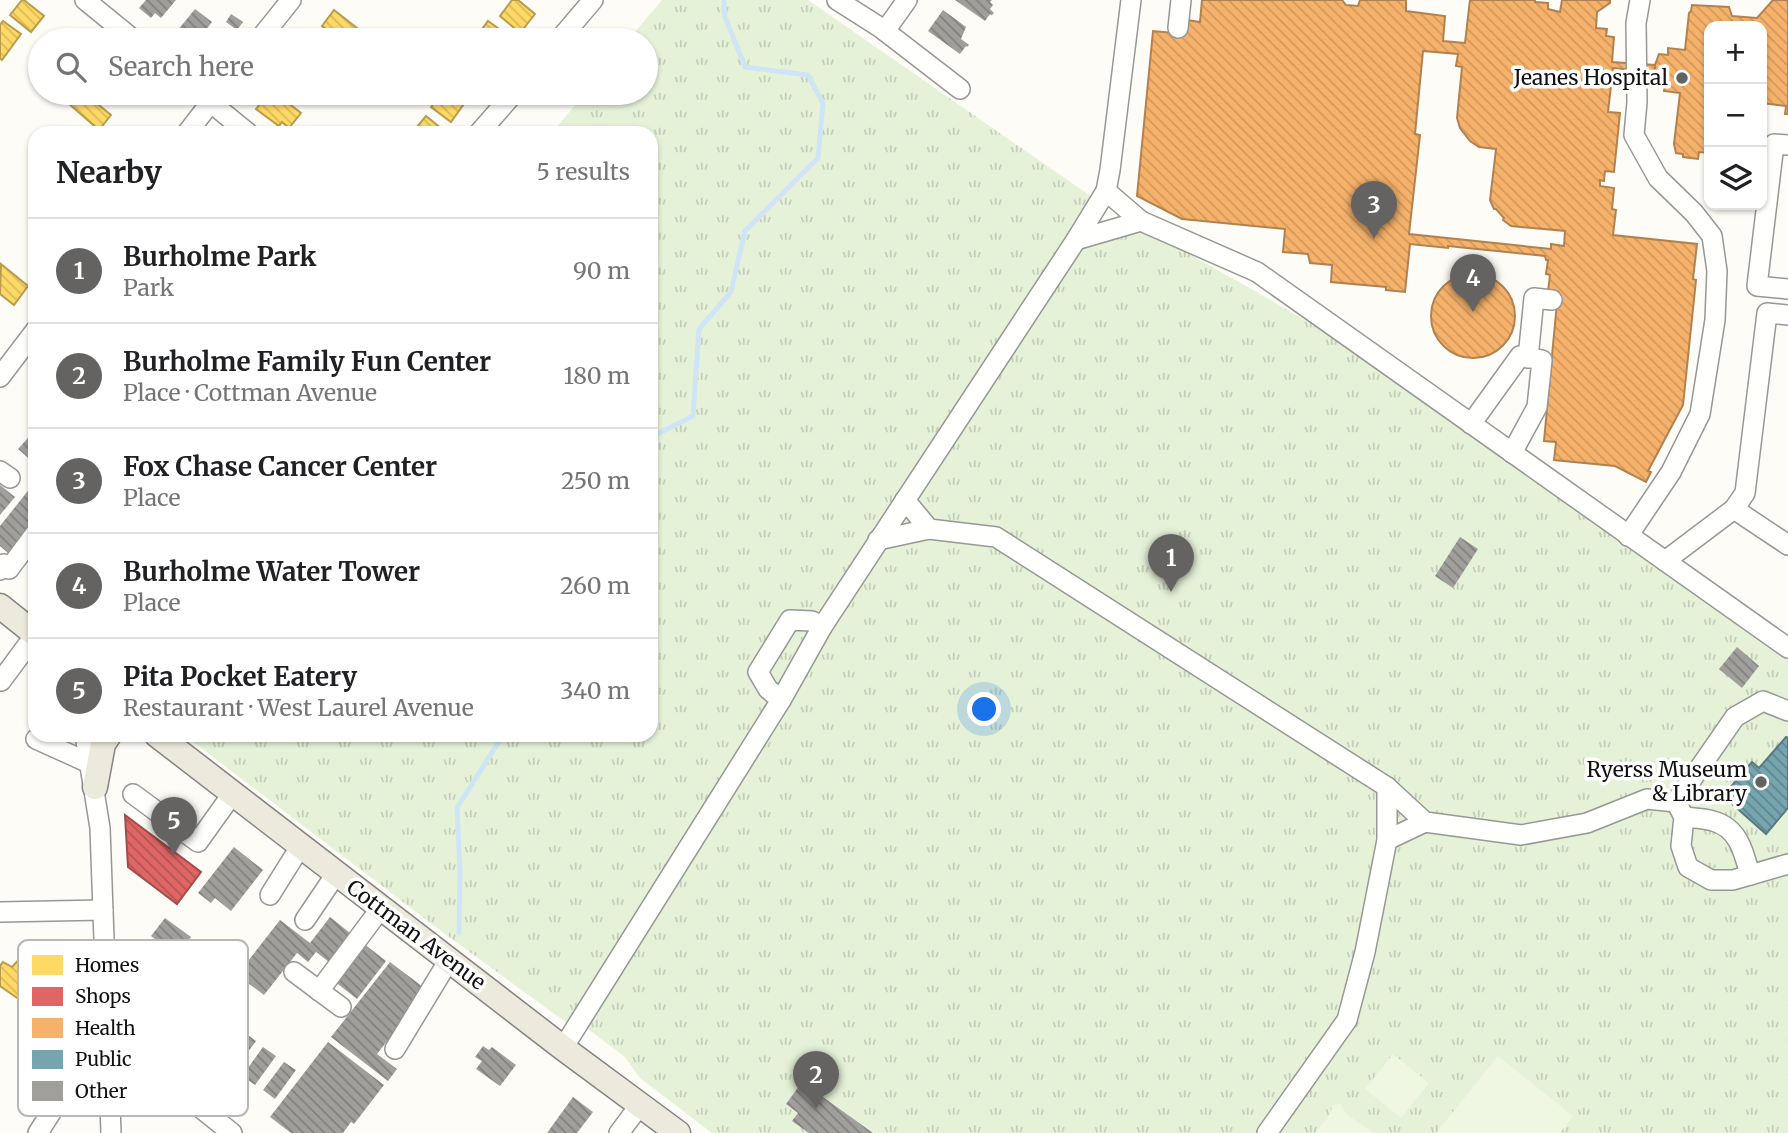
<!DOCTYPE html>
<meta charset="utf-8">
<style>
body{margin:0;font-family:Merriweather,serif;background:#f6f6f6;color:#202124}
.controls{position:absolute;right:21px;top:21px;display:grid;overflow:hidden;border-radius:14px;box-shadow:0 2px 5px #0004}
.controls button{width:63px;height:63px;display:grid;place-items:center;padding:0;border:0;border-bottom:2px solid #e0e0e0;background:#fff;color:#202124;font:35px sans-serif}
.you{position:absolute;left:985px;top:710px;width:24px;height:24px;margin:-18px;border:5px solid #fff;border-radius:50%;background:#1a73e8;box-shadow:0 0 0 10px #1a73e833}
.badge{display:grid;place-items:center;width:46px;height:46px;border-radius:50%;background:#646362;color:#fff;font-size:23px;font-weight:700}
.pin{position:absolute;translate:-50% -58px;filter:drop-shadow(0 2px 4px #0008)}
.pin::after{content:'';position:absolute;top:37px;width:24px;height:21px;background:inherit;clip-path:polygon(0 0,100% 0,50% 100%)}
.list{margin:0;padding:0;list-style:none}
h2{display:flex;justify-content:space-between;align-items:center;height:91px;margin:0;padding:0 28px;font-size:30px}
h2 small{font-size:23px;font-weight:400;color:#757577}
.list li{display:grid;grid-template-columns:46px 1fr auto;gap:21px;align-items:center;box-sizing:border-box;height:105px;padding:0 28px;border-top:2px solid #e0e0e0}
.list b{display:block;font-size:26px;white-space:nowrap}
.list p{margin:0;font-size:23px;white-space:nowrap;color:#757577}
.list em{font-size:23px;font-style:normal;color:#757577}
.icon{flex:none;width:38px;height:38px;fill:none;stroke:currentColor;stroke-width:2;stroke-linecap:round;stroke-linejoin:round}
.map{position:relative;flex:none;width:1788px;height:1133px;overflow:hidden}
.search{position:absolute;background:#fff;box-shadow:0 2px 5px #0004;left:28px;top:28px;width:630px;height:77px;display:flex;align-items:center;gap:18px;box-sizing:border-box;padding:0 24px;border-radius:38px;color:#757577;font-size:26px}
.panel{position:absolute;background:#fff;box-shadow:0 2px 5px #0004;left:28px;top:126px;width:630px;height:616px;border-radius:21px}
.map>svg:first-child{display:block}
.park{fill:url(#park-tufts)}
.pitch{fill:#eff6e2}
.homes{fill:url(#homes-back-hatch);stroke:#b89d4c;stroke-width:2}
.shops{fill:url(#shops-back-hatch);stroke:#a24c4c;stroke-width:2}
.health{fill:url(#health-back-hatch);stroke:#b18250;stroke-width:2;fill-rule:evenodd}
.public{fill:url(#public-back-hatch);stroke:#587980;stroke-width:2}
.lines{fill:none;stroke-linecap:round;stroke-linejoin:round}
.stream{stroke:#cfe5f6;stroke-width:5}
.building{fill:url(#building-back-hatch)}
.minor-casing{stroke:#979795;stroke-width:22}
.major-casing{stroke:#858482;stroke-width:27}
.minor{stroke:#fffffe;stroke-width:19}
.major{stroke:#ede9dc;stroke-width:24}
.poi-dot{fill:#646362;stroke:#fff;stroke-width:2.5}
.labels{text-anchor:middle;stroke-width:7;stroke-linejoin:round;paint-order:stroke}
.poi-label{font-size:21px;fill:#111;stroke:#fff;text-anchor:end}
.street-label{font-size:21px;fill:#111;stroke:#fff}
.key{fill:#fff;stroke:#b8b8b8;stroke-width:2}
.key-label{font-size:19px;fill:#111}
</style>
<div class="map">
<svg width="1788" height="1133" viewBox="0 0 1788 1133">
<defs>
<pattern id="park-tufts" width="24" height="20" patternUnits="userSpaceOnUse" patternTransform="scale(1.75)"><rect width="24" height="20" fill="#e5f2d8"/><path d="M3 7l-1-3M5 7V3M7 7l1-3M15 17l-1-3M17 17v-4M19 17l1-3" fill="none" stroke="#c3ceb8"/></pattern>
<pattern id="homes-back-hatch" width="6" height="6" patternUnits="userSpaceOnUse" patternTransform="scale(1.75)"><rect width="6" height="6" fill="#ffd966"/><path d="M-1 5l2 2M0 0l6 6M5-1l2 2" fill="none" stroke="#dab957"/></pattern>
<pattern id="shops-back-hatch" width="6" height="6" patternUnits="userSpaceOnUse" patternTransform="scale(1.75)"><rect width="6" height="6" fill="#e06666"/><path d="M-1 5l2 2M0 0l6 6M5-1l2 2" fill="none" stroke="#b45353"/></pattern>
<pattern id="health-back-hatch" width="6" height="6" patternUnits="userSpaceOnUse" patternTransform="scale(1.75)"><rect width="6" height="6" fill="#f6b26b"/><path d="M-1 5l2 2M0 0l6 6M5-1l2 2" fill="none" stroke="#d2985c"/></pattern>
<pattern id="public-back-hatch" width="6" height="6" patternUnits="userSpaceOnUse" patternTransform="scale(1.75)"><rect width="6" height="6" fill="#76a5af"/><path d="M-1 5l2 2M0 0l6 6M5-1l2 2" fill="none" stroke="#5f858d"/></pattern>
<pattern id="building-back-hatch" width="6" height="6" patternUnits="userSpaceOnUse" patternTransform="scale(1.75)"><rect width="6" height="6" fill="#a19f9c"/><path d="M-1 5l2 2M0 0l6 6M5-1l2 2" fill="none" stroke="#82807e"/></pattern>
</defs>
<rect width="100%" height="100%" fill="#fdfcf7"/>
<polygon class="park" points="662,0 808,0 1092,197 1079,221 1107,237 1146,230 1248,287 1342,342 1788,660 1788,1133 712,1133 640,1078 625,1057 576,1020 571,1026 445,934 184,735 651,735 651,133 552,133 585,93 646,93 646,40 628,40"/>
<g class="pitch">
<polygon points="1393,1054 1429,1083 1401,1118 1365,1089"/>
<polygon points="1498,1056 1573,1116 1560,1133 1436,1133"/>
<polygon points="1341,1104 1346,1114 1374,1133 1315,1133 1329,1116 1333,1105"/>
</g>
<g class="homes">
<polygon points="22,0 24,0 44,16 31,32 10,15"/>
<polygon points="512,0 518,0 535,14 520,33 500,16"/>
<polygon points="334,10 362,32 356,40 334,40 325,33 327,30 322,26"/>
<polygon points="3,21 21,34 2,60 0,58 0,25"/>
<polygon points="488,21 513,39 512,40 474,40"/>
<polygon points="78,93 84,93 111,115 99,130 69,104"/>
<polygon points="269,93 275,93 301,113 289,128 282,122 279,126 256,109"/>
<polygon points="441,93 455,93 466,101 451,122 431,107"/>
<polygon points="426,116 447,133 412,133"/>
<polygon points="1,264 28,286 14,305 0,294"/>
<polygon points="23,955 44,970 20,1000 0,986 0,966 3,962 12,967"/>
</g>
<polygon class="shops" points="125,815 201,872 177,904 128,867"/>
<g class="health">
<path d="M1202 0H1342L1346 5 1358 6 1360 0H1406V11L1445 16 1443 41 1465 43 1470 0H1535V2L1548 3V9L1560 12 1562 0H1610V3L1597 12 1596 28 1607 29 1606 36 1614 37 1612 62 1655 65V72L1613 68 1608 112 1620 113 1614 172 1605 171 1604 181 1600 180V186L1614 188 1612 209 1616 210 1613 235 1697 244 1693 279 1696 280 1683 405 1648 471 1651 472 1646 482 1615 466 1554 460 1556 442 1544 441 1558 292 1548 291 1550 275 1546 274 1548 260H1546L1545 256 1448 246V248L1410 244 1405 292 1386 290V287L1331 282 1332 265 1310 263 1308 254 1283 252 1285 229 1182 219 1137 196 1153 31 1185 34 1186 20 1200 22ZM1423 51 1458 54 1456 66 1462 67 1457 118 1460 128 1470 141 1479 147 1496 149 1490 200 1494 209H1496L1504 218 1503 220 1511 226 1565 231 1564 246 1551 244V249L1409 234 1420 135 1415 134Z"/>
<polygon points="1773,0 1788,0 1788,114 1785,114 1786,106 1762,103 1762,26 1709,26 1709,153 1699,152 1698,159 1683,157 1683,154 1676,153 1674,144 1680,93 1664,91 1665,85 1656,84 1655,65 1659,54 1668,55 1668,48 1685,50 1689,13 1691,11 1692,5 1729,7 1732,16 1757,18"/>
<circle cx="1473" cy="316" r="42"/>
</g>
<polygon class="public" points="1786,737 1788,738 1788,808 1766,834 1723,796 1752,762 1759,768"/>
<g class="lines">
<g class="stream">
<polyline points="651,437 693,416 699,329 731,292 745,231 818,158 823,103 808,75 745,67 725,17 724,0"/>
<polyline points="459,933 460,871 457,808 503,735"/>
</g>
</g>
<g class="building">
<polygon points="146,0 176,0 161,18 155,13 151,18 139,8"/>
<polygon points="955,0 992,0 990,2 993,5 990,9 994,13 992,15 990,14 985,21"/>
<polygon points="195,9 212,22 198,40 178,40 173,36"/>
<polygon points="943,10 966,27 961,39 969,45 967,47 966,46 960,54 928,31"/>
<polygon points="231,14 243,22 237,30 226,22"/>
<polygon points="35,430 35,464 18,449"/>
<polygon points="0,485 15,497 0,515"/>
<polygon points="31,487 35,490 35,520 8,553 0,546 0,526"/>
<polygon points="1460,537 1478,549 1453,588 1435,576"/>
<polygon points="1737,647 1759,666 1742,688 1719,669"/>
<polygon points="234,847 263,870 231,911 215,898 211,903 198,893"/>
<polygon points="330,917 355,937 333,965 316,952 308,962 297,953 264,995 237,975 280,920 310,943"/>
<polygon points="165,918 191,937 178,956 151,936"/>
<polygon points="363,943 386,961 357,999 334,981"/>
<polygon points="390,962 427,990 377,1054 397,1069 388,1081 331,1037"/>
<polygon points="244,1032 256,1041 234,1071 222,1062"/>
<polygon points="328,1042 384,1085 354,1124 351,1122 343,1133 291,1133 270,1117"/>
<polygon points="483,1046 489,1050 492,1047 516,1065 500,1086 476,1069 482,1061 475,1057"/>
<polygon points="263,1047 276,1056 255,1085 242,1076"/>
<polygon points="284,1062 296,1070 275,1099 263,1090"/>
<polygon points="802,1082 873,1133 809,1133 792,1121 798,1113 786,1104"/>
<polygon points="573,1097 593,1112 577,1133 547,1133"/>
</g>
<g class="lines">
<g class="minor-casing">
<g id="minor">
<polyline points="85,0 134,40"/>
<polyline points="837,0 881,28 960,89"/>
<polyline points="1178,28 1181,0"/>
<polyline points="885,31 907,0"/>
<polyline points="259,40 291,0"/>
<polyline points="559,40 593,0"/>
<polyline points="199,93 248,133"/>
<polyline points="187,133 218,93"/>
<polyline points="479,133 514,93"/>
<polyline points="1788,145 1774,144 1757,286 1788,289"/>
<polyline points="1106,191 1141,221 1257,272 1788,648"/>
<polyline points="1076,240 1141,221"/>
<polyline points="1788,315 1767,313 1745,493 1734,509 1788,545"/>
<polyline points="1528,358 1534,298 1552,300"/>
<polyline points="0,377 35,331"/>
<polyline points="1471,424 1520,356 1542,360 1537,407 1512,453"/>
<polyline points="0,471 10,478"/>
<polyline points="905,500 929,529 996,537 1387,787 1425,822 1521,835 1587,823 1647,799 1676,802"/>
<polyline points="1628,536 1671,472 1700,414 1715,320 1717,271 1712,236 1694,213 1658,178 1634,135 1637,102 1636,23 1640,0"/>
<polyline points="878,540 929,529"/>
<polyline points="1665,561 1734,509"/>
<polyline points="0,570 4,564 9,569 35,534"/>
<polyline points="1,681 35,635"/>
<polyline points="781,700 768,689 758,672 790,620 812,621 822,627"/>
<polyline points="1788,711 1763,701 1735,717 1676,802 1684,817 1681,846 1688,867 1711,880 1733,880 1788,864"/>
<polyline points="85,735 100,828 111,1133"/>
<polyline points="36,739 89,763"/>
<polyline points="133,794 198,842 233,793"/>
<path d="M1684 817C1693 818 1704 818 1713 821 1739 828 1744 853 1750 875"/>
<polyline points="1387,840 1425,822"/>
<polyline points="270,895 300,847"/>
<polyline points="0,912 103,910"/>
<polyline points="305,920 336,874"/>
<polyline points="294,972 341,1007"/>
<polyline points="319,991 381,908"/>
<polyline points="108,1034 232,1133"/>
<polyline points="563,1048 781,700 822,627 1076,240 1106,191 1110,170 1131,0"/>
<polyline points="395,1049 449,960"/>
<polyline points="38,1133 57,1103 69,1076 82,1060 108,1050"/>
<polyline points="619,1133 640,1105"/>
<polyline points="1267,1133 1347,1020 1365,952 1387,840 1387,787"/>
</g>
</g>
<g class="major-casing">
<g id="major">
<polyline points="0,606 35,634"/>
<polyline points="157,735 563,1048 678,1133"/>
<polyline points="95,787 103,744 109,735"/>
</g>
</g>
<use href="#minor" class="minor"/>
<use href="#major" class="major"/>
</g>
<g class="poi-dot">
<circle cx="1682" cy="78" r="7"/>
<circle cx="1761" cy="782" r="7"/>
</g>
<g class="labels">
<g class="poi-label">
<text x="1668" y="85">Jeanes Hospital</text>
<text x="1747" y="777">Ryerss Museum<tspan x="1747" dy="24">&amp; Library</tspan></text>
</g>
<g class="street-label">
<text transform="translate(416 935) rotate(37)" y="7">Cottman Avenue</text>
</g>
</g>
<rect x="18" y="940" width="230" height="176" rx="10" class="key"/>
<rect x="32" y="955" width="31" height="20" fill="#ffd966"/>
<rect x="32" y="987" width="31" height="19" fill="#e06666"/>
<rect x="32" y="1018" width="31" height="20" fill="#f6b26b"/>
<rect x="32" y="1050" width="31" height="19" fill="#76a5af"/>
<rect x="32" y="1081" width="31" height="20" fill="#a19f9c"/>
<g class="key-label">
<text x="75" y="972">Homes</text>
<text x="75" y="1003">Shops</text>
<text x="75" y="1035">Health</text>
<text x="75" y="1066">Public</text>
<text x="75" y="1098">Other</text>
</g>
</svg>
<div class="controls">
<button>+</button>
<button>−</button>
<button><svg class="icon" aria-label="layers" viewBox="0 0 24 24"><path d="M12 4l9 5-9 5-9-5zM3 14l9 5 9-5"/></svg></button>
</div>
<div class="you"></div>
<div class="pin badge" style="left:1171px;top:592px">1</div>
<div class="pin badge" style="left:816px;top:1109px">2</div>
<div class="pin badge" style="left:1374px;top:239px">3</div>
<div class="pin badge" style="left:1473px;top:312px">4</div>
<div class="pin badge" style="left:174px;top:855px">5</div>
<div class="search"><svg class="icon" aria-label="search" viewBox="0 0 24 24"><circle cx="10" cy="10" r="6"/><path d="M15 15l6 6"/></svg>Search here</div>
<section class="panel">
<h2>Nearby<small>5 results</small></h2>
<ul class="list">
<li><span class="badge">1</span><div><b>Burholme Park</b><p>Park</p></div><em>90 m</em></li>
<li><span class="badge">2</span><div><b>Burholme Family Fun Center</b><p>Place · Cottman Avenue</p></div><em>180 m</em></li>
<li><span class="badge">3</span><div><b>Fox Chase Cancer Center</b><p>Place</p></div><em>250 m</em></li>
<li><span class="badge">4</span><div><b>Burholme Water Tower</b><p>Place</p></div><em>260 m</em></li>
<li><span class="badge">5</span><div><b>Pita Pocket Eatery</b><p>Restaurant · West Laurel Avenue</p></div><em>340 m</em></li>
</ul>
</section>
</div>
